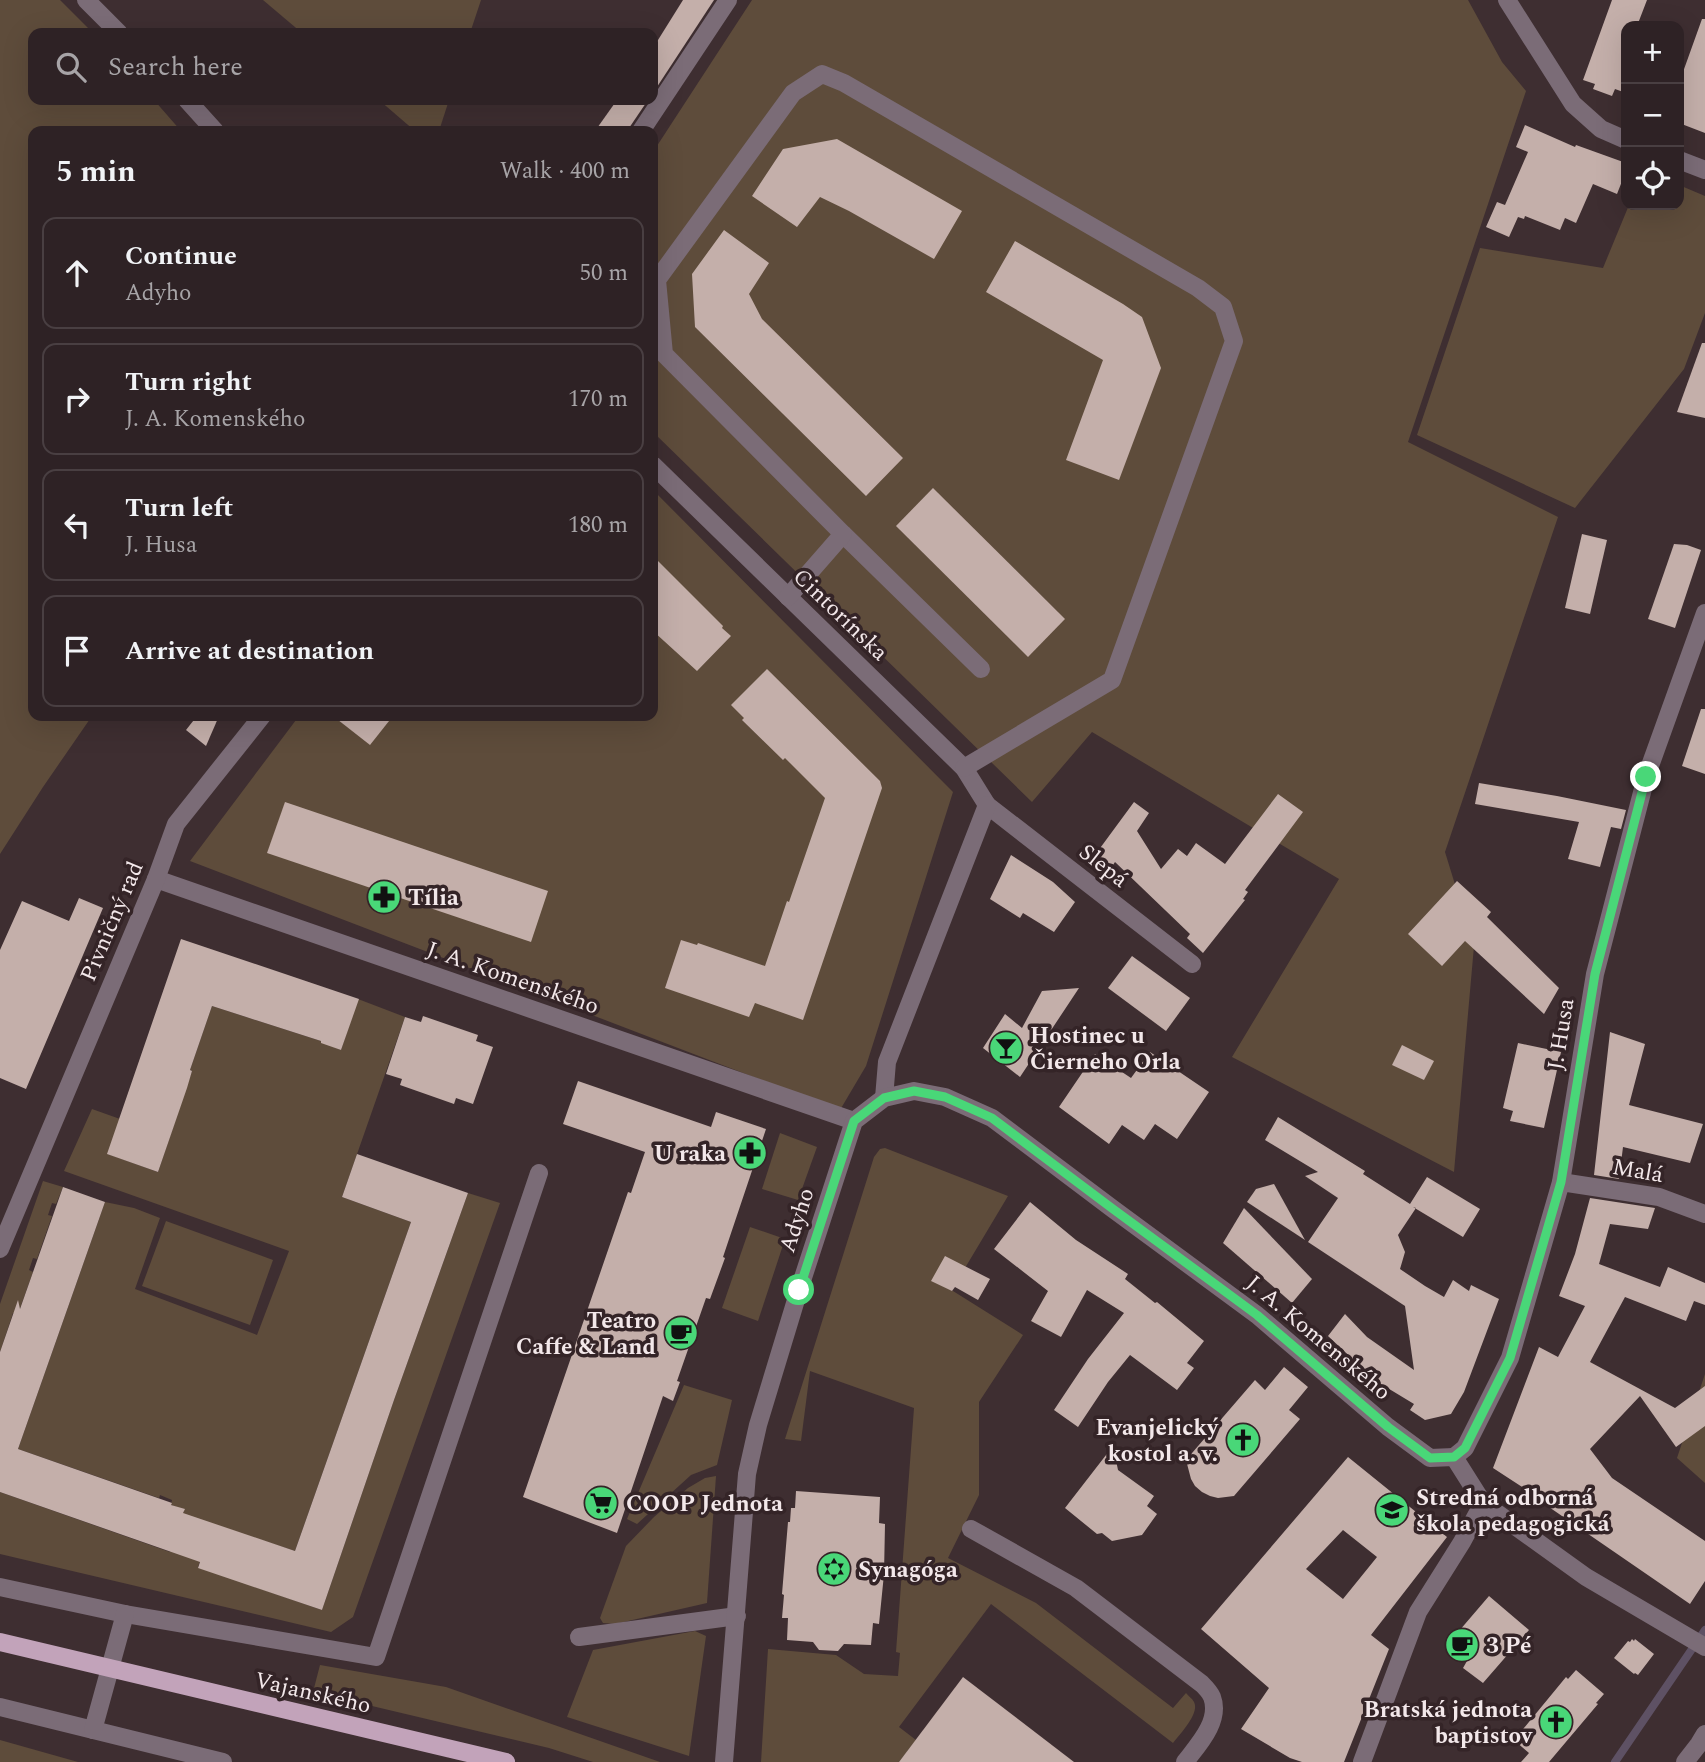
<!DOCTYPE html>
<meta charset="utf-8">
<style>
body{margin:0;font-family:Spectral,serif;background:#362a2d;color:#f1f3f6}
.controls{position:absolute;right:21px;top:21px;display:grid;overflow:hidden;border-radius:14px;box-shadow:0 7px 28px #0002}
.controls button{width:63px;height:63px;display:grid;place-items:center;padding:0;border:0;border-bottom:2px solid #493f42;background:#2e2225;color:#f1f3f6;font:35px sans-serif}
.stop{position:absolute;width:21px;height:21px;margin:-16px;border:5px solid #49d778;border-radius:50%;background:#fff}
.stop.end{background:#49d778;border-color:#fff;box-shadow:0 2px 7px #0008}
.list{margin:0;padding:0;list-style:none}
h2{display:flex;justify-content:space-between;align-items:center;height:91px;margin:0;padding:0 28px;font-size:30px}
h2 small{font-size:23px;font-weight:400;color:#a7a4a7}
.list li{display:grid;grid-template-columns:46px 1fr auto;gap:21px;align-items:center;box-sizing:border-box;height:112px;margin:0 14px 14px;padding:0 14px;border:2px solid #493f42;border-radius:14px}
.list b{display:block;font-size:26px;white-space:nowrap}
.list p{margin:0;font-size:23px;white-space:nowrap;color:#a7a4a7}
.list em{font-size:23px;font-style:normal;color:#a7a4a7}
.icon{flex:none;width:38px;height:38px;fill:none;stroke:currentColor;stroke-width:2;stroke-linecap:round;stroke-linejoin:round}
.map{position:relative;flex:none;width:1705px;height:1762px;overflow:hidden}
.search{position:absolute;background:#2e2225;box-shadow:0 7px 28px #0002;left:28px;top:28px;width:630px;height:77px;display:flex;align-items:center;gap:18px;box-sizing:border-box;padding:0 24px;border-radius:14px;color:#a7a4a7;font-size:26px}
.panel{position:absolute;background:#2e2225;box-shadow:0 7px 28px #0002;left:28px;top:126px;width:630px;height:595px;border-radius:14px}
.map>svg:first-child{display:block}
.green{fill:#5e4c3b}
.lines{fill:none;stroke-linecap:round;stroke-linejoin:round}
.stream{stroke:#5e5164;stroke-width:8}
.building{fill:#c4afaa;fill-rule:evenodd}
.minor{stroke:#7b6c77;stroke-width:18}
.major{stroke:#c2a3ba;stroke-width:18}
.route{stroke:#49d778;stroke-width:9}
.labels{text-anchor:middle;stroke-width:7;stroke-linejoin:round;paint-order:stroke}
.street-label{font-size:23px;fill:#f3e8ea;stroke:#342427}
.poi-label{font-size:23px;font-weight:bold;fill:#f3e8ea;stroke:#342427;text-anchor:start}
</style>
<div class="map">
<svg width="1705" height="1762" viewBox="0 0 1705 1762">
<rect width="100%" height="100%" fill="#3e2e31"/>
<g class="green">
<polygon points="0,0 60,0 93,33 33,33 33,100 154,100 181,131 33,131 33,716 92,716 43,787 0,854"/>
<polygon points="263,0 481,0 470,33 302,33"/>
<polygon points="752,0 1468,0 1502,62 1526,91 1408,442 1558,517 1445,852 1474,946 1454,1172 1232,1057 1339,879 1092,732 1032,802 653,432 653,152"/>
<polygon points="379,100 449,100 439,131 415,131"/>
<polygon points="1679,185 1705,196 1705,313 1684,369 1575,508 1417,435 1480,248 1603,268 1629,205 1679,205"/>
<polygon points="653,490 953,792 866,1066 840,1110 190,861 299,716 653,716"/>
<polygon points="358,999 405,1017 342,1197 411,1222 295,1551 213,1524 198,1567 322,1610 394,1400 468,1193 500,1203 353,1617 331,1632 0,1554 0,1492 170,1552 184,1510 171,1505 172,1500 160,1495 159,1498 18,1449 105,1202 134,1208 160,1218 135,1289 257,1335 289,1251 64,1171 92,1109 120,1119 108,1154 158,1172 192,1071 190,1070 212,1006 321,1041 341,1050"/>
<polygon points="780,1133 817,1147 798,1200 762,1189"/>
<path d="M885 1148 1008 1196 965 1268 932 1281 953 1291 1023 1335 979 1402V1495L948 1558 1036 1603 1173 1708 1186 1693C1188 1696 1192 1698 1194 1702 1200 1713 1180 1734 1173 1743L991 1604 899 1727 916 1740 899 1762H761L768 1649 836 1655 864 1674 898 1676 900 1653 896 1652 914 1408 810 1371 801 1441 785 1439 874 1157 880 1149Z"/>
<polygon points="43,1181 63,1187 56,1204 52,1203 48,1215 52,1216 37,1259 33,1258 29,1270 33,1272 18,1314 13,1313 0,1352 0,1304"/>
<polygon points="166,1221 273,1260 250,1325 142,1286"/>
<polygon points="750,1227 785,1239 758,1321 722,1308"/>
<polygon points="1705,1374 1705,1483 1677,1458"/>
<polygon points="684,1385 732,1400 717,1465 691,1475 637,1524 627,1519"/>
<polygon points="716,1476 707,1603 615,1624 603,1623 600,1618 626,1546 654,1517 688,1488 705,1478"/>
<polygon points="695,1631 706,1636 689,1756 567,1717 593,1650"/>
<polygon points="320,1665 446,1687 660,1762 593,1762 549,1748 313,1692"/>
<polygon points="0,1740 78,1762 0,1762"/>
</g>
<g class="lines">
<polyline class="stream" points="1615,1762 1705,1630"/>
</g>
<g class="building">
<polygon points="683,0 714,0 653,93 653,48"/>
<polygon points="1612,0 1647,0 1637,26 1626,26 1626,93 1615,89 1612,96 1593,89 1595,84 1583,80"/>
<polygon points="1702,19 1705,19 1705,133 1679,123 1679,71 1683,72"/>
<polygon points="617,100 648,100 627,131 595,131"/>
<polygon points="1525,125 1575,147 1576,145 1626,163 1626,171 1617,194 1593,184 1576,223 1565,218 1560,230 1525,216 1524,219 1518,217 1509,237 1486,227 1497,202 1505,205 1528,152 1516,147"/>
<polygon points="837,139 962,211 934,259 849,211 820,197 797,227 752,196 783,149"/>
<polygon points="724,230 769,263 749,294 762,319 903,458 866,496 695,327 692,274"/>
<polygon points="1015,241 1123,304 1142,317 1161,368 1119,480 1066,460 1103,360 986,292"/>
<polygon points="1702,343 1705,343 1705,418 1677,412"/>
<polygon points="933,488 1065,619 1028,657 896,526"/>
<polygon points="1582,534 1607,540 1590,614 1565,608"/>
<polygon points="1674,544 1687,545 1701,550 1675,628 1648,619"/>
<polygon points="653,556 723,626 722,628 731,636 697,671 653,631"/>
<polygon points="767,669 880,781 882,788 803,1020 755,1003 749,1017 665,988 681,940 697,945 698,943 765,966 787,901 789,902 825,798 785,758 783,760 742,720 744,718 731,705"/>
<polygon points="1701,709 1705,709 1705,774 1682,766"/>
<polygon points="197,716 219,716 206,746 186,730"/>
<polygon points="333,716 393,716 370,745"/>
<polygon points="1479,783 1557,796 1626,810 1621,829 1611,827 1600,867 1568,859 1579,822 1475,804"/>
<polygon points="1278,794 1303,812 1245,890 1248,892 1243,899 1245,900 1203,953 1187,938 1190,934 1115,862 1111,868 1095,855 1134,802 1149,813 1137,831 1161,869 1178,849 1187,856 1196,843 1225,864"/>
<polygon points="285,802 548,891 531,942 267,853"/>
<polygon points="1011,855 1053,882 1075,902 1054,932 1023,913 1020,918 990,899"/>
<polygon points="1457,881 1491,912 1487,917 1559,988 1544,1014 1465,941 1442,966 1408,934"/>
<polygon points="79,898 103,908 26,1089 0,1078 0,950 22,901 69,921"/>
<polygon points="181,939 359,999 341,1050 321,1043 321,1041 212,1006 190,1070 192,1071 187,1088 158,1172 107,1154"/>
<polygon points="1132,956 1190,998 1166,1031 1108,988"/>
<polygon points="1079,988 1020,1077 983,1048 1005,1014 1022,1028 1042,991"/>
<polygon points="423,1016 478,1035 476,1041 493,1047 473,1104 456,1098 454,1104 437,1098 400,1085 402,1079 386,1074 405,1017 421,1022"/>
<polygon points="1610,1032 1645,1044 1629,1105 1703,1124 1690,1163 1623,1147 1619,1179 1594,1175"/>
<polygon points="1518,1043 1561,1052 1544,1128 1510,1121 1513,1111 1503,1108"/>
<polygon points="1402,1045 1434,1061 1424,1080 1392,1065"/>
<polygon points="1150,1052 1209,1092 1177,1139 1155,1124 1144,1140 1122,1125 1109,1144 1059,1107 1095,1054 1131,1078"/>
<polygon points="578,1081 711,1127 716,1112 766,1129 723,1257 725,1258 710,1299 706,1298 677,1381 680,1382 673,1401 663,1396 617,1533 523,1497 628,1192 631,1193 645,1152 563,1124"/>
<polygon points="1278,1117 1365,1171 1363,1174 1410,1204 1427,1177 1480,1209 1463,1237 1413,1207 1416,1208 1398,1235 1405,1252 1400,1269 1425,1286 1444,1297 1453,1280 1469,1291 1471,1285 1499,1299 1464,1392 1451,1414 1425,1420 1410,1410 1414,1404 1376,1381 1328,1336 1345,1314 1367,1337 1414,1370 1405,1306 1308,1242 1338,1198 1305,1176 1318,1172 1265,1140"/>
<polygon points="357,1154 468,1193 394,1400 322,1610 198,1568 200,1562 0,1492 0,1352 18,1300 20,1309 63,1187 105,1202 18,1449 172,1503 171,1505 185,1509 183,1513 295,1551 411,1222 342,1197"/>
<polygon points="1274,1184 1305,1240 1247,1202 1256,1189"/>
<polygon points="1590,1198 1655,1208 1648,1229 1610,1224 1599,1264 1660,1287 1668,1267 1705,1283 1705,1305 1694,1301 1686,1321 1625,1297 1590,1362 1675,1408 1705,1386 1705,1426 1676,1447 1640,1396 1590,1449 1612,1478 1705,1541 1705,1581 1690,1604 1546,1505 1547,1503 1493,1468 1539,1347 1558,1357 1585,1306 1559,1296 1575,1254"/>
<polygon points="1030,1202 1076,1240 1128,1274 1125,1279 1155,1303 1157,1302 1204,1341 1187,1363 1194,1368 1177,1390 1130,1355 1108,1382 1078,1427 1054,1410 1088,1359 1124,1313 1087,1290 1061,1337 1031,1321 1048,1291 994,1249"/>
<polygon points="1244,1208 1312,1279 1292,1303 1223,1243"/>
<polygon points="945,1256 990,1279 978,1300 955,1287 952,1291 931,1281"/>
<polygon points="1284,1367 1308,1387 1289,1410 1300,1419 1234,1496 1218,1498 1210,1496 1202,1492 1195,1486 1191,1479 1186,1460 1255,1380 1265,1390"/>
<polygon points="1113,1446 1118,1470 1154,1496 1147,1506 1157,1514 1142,1535 1112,1541 1102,1533 1097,1534 1065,1508"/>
<path d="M1348 1457 1447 1537 1371 1635 1389 1649 1344 1762H1302L1290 1758 1241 1729 1269 1688 1201 1629ZM1343 1530 1377 1557 1343 1599 1306 1569Z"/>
<polygon points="796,1491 880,1497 879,1523 885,1524 884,1574 879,1624 873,1623 871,1645 844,1644 838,1651 819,1650 813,1642 787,1640 788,1618 782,1618 784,1595 782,1594 788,1522 790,1522 791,1508 795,1508"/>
<polygon points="1489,1596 1529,1630 1483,1683 1463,1668 1467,1661 1447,1645"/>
<polygon points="1632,1639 1634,1641 1635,1639 1654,1654 1638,1675 1635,1673 1634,1674 1614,1658 1628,1641 1630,1642"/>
<polygon points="1576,1670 1604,1694 1596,1703 1598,1704 1549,1762 1521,1762 1529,1753 1514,1740 1566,1677 1568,1679"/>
<polygon points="963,1677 1074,1762 899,1762"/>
</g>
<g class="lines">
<g class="minor">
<polyline points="86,0 119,33"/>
<polyline points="1507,0 1573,104 1601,129 1626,140"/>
<polyline points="187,100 215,131"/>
<polyline points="641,131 728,0"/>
<polyline points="1679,160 1705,170"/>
<polyline points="653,465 964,768 987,805 1192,964"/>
<polyline points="843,534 981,669"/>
<polyline points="788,597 843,534 664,354 657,280 793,93 822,74 844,83 1198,288 1223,307 1234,341 1112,680 964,768"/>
<polyline points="156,879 854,1121"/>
<polyline points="884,1098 887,1062 987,805"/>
<polyline points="1561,1182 1659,1197 1705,1214"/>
<polyline points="0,1249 156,879 176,824 262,716"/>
<polyline points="1454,1457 1465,1448 1510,1358 1561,1182 1595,974 1646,777 1705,613"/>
<path d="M971 1529 1076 1588 1202 1684C1205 1687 1210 1692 1212 1697 1221 1721 1198 1745 1185 1762"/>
<polyline points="0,1587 125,1614 376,1657 539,1173"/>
<polyline points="579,1637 737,1616"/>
<polyline points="0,1707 223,1762"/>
<polyline points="93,1730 125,1614"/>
<polyline points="724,1762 747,1474 758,1425 799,1290 854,1121 884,1098 914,1091 945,1097 992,1118 1113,1209 1257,1315 1388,1427 1430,1458 1454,1457 1483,1503 1586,1577 1705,1647"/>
<polyline points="1362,1762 1418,1612 1462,1542 1483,1503"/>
<polyline points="1685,1762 1699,1744 1705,1734"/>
</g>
<polyline class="major" points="0,1642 506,1762"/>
</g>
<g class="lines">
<polyline class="route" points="799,1290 854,1121 884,1098 914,1091 945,1097 992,1118 1113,1209 1257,1315 1388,1427 1430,1458 1454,1457 1465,1448 1510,1358 1561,1182 1595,974 1646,777"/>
</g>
<defs>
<g id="pharmacy-disc" transform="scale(1.75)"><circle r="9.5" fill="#49d778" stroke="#342427"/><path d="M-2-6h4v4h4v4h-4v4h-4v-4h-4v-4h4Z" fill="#111"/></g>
<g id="bar-disc" transform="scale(1.75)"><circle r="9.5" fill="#49d778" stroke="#342427"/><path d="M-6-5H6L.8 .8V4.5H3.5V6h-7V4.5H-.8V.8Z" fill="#111"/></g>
<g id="cafe-disc" transform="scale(1.75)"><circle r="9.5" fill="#49d778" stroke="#342427"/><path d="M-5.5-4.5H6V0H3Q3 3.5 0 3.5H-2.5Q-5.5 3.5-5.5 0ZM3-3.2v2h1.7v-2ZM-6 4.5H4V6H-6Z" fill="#111"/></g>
<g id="church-disc" transform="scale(1.75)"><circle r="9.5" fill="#49d778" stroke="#342427"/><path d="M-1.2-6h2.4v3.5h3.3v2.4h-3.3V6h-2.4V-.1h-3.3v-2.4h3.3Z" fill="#111"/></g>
<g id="supermarket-disc" transform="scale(1.75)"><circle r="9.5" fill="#49d778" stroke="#342427"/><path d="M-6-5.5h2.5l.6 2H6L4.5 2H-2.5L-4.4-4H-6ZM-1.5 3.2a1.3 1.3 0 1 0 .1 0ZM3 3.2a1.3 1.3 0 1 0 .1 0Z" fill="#111"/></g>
<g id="school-disc" transform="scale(1.75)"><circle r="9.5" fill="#49d778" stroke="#342427"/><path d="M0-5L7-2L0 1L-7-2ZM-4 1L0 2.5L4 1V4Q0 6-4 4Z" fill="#111"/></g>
<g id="synagogue-disc" transform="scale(1.75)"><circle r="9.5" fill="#49d778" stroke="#342427"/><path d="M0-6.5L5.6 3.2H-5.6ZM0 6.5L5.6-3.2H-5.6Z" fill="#111"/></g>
</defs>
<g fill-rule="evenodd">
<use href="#pharmacy-disc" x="384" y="897"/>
<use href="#bar-disc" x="1006" y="1048"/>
<use href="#pharmacy-disc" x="750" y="1153"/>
<use href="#cafe-disc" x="681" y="1333"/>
<use href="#church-disc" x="1243" y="1440"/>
<use href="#supermarket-disc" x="601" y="1503"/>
<use href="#school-disc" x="1392" y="1510"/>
<use href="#synagogue-disc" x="834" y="1569"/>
<use href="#cafe-disc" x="1462" y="1645"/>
<use href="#church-disc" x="1556" y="1722"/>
</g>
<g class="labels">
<g class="street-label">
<text transform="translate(841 614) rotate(44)" y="8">Cintorínska</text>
<text transform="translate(1104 865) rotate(38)" y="8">Slepá</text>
<text transform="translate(111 921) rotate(-67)" y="8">Pivničný rad</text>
<text transform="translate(513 977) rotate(19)" y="8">J. A. Komenského</text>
<text transform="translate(1560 1034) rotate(-81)" y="8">J. Husa</text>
<text transform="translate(1638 1170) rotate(10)" y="8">Malá</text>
<text transform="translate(796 1220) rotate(-72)" y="8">Adyho</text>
<text transform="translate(1319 1337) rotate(40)" y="8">J. A. Komenského</text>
<text transform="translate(313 1692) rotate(13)" y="8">Vajanského</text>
</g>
<g class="poi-label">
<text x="408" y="905">Tília</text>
<text x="1030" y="1043">Hostinec u<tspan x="1030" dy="26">Čierneho Orla</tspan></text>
<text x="726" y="1161" text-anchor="end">U raka</text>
<text x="656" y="1328" text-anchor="end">Teatro<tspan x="656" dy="26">Caffe &amp; Land</tspan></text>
<text x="1218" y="1435" text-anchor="end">Evanjelický<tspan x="1218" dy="26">kostol a. v.</tspan></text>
<text x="1416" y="1505">Stredná odborná<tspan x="1416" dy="26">škola pedagogická</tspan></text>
<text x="626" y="1511">COOP Jednota</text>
<text x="858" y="1577">Synagóga</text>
<text x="1486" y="1653">3 Pé</text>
<text x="1532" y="1717" text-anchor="end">Bratská jednota<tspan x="1532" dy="26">baptistov</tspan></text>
</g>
</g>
</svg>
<div class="controls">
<button>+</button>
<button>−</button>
<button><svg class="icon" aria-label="locate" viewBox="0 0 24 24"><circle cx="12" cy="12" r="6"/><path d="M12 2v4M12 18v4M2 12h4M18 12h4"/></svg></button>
</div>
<div class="stop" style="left:799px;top:1290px"></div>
<div class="stop end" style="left:1646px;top:777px"></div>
<div class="search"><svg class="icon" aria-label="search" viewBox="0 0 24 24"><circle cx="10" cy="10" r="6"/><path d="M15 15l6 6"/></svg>Search here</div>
<section class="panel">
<h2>5 min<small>Walk · 400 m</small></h2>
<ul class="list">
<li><svg class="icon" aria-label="ahead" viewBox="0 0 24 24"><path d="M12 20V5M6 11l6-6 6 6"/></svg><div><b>Continue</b><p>Adyho</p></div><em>50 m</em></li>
<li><svg class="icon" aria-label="right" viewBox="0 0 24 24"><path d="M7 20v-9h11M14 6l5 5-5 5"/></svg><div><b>Turn right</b><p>J. A. Komenského</p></div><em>170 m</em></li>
<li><svg class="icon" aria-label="left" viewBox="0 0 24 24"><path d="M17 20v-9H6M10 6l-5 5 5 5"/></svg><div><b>Turn left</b><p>J. Husa</p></div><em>180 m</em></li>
<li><svg class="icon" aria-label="arrive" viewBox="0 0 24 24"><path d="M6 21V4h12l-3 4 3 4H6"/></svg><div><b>Arrive at destination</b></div></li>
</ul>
</section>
</div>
